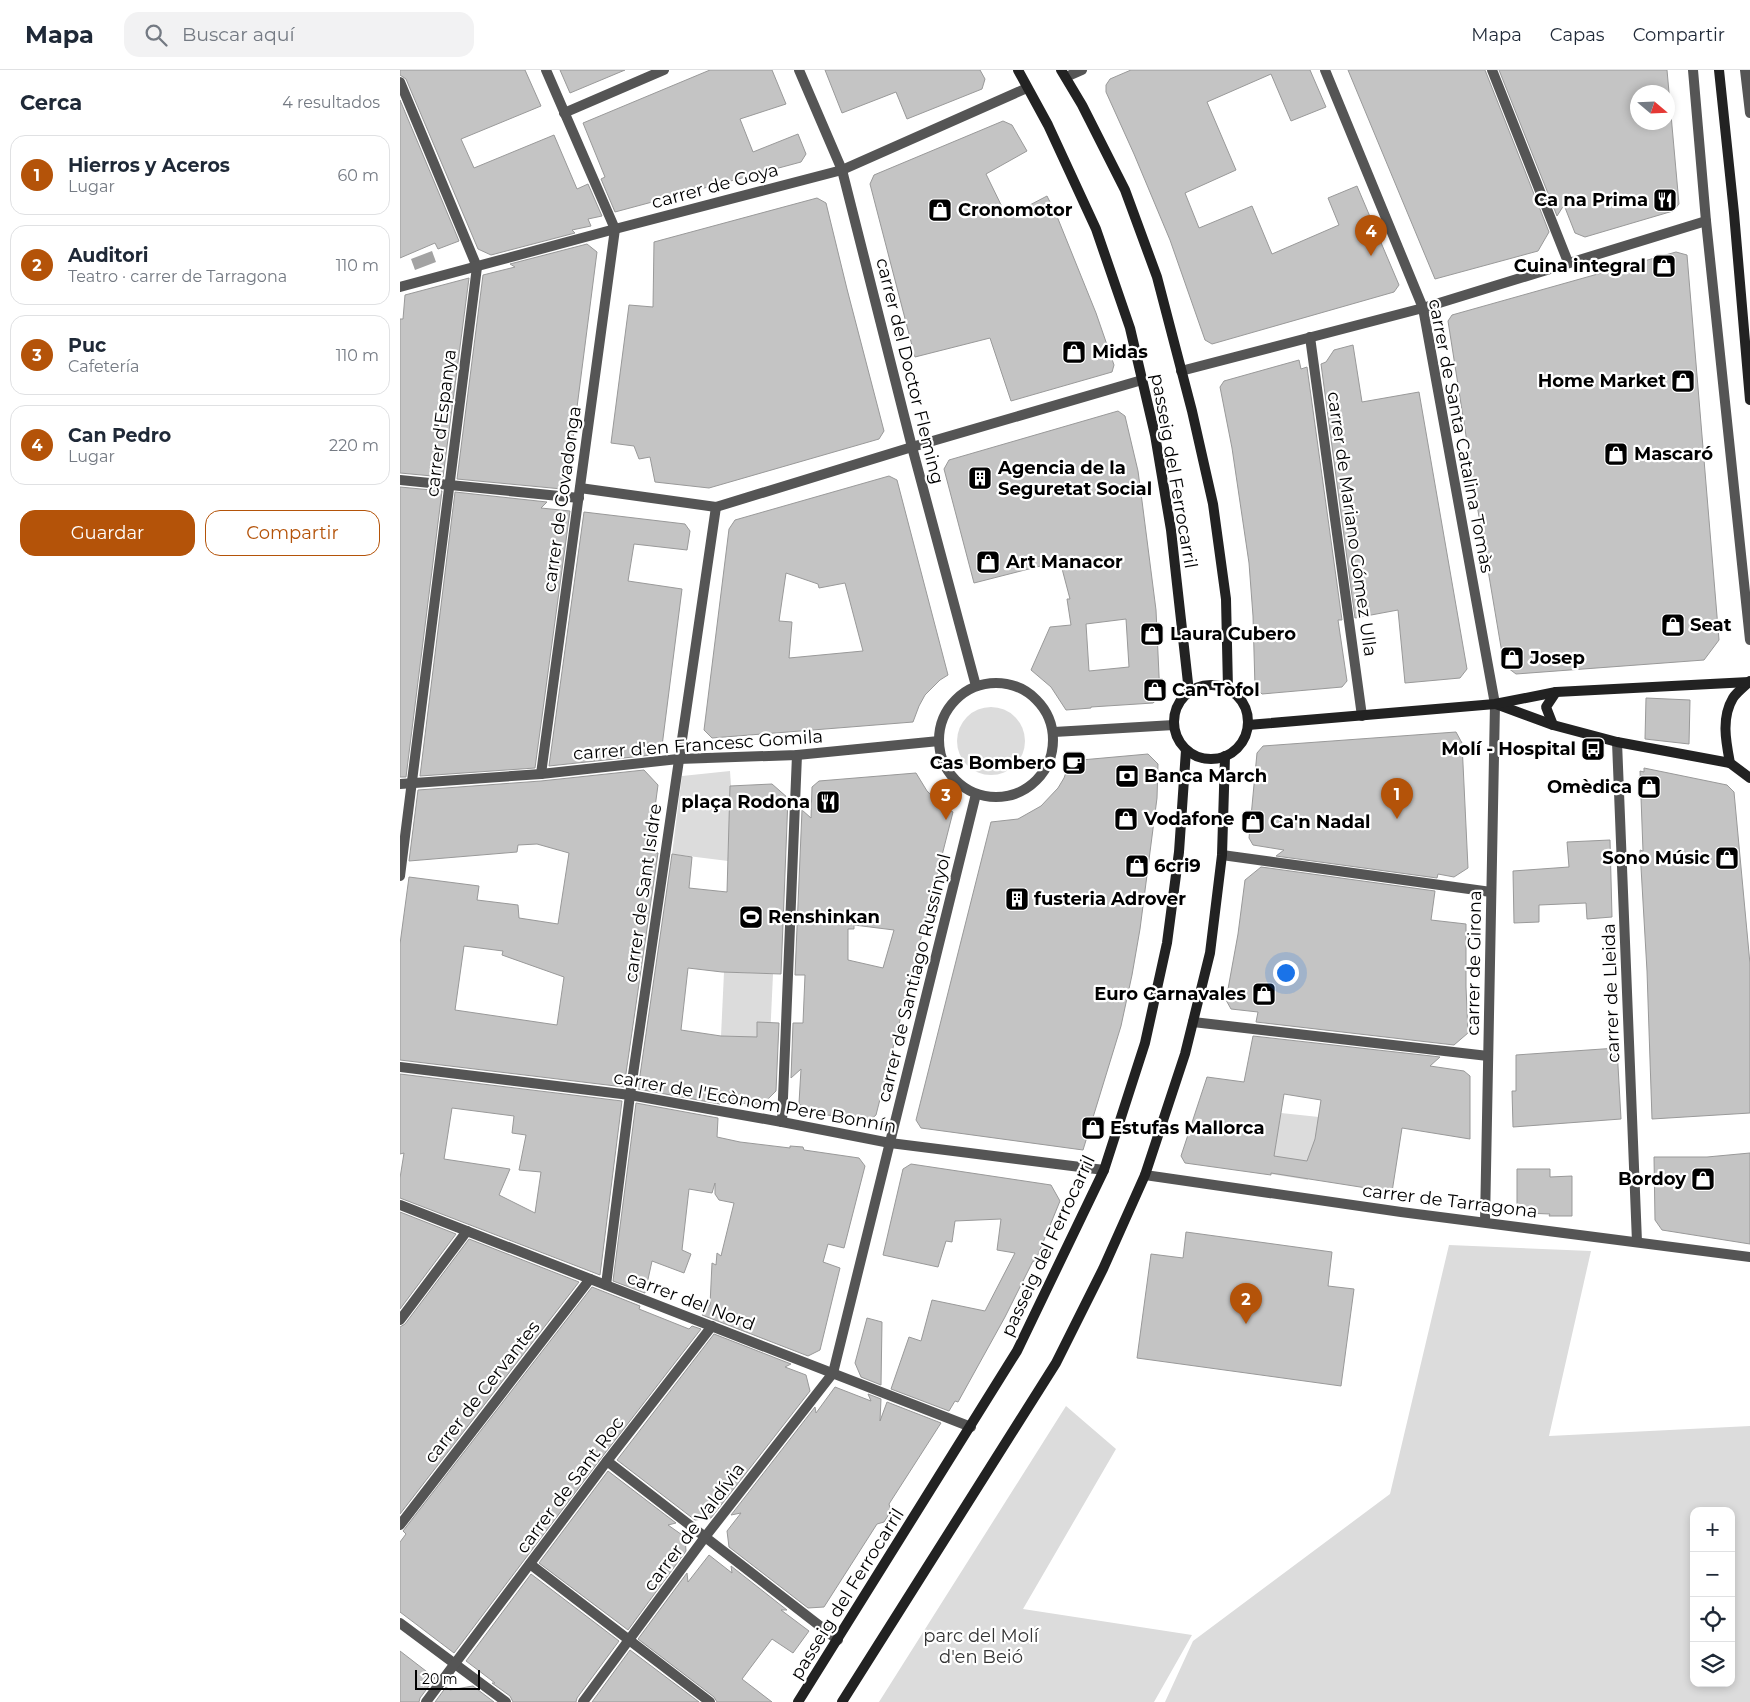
<!DOCTYPE html>
<html lang="es">
<meta charset="utf-8">
<style>
body{margin:0;font-family:Montserrat,sans-serif;background:#f2f2f3;color:#1f2937}
.controls{position:absolute;right:15px;bottom:15px;display:grid;overflow:hidden;border-radius:10px;box-shadow:0 2px 8px #0003}
.controls button{width:45px;height:45px;display:grid;place-items:center;padding:0;border:0;border-bottom:1px solid #e0e1e3;background:#fff;color:#1f2937;font:25px sans-serif}
.compass{position:absolute;left:1230px;top:15px;width:45px;height:45px;border-radius:50%;background:#fff;box-shadow:0 2px 8px #0003;rotate:109deg}
.scale{position:absolute;left:15px;bottom:12px;width:65px;box-sizing:border-box;padding-left:5px;border:2px solid #000;border-top:0;font-size:14px;line-height:18px;white-space:nowrap;color:#000;-webkit-text-stroke:4px #fff;paint-order:stroke}
.you{position:absolute;left:885px;top:902px;width:18px;height:18px;margin:-12px;border:4px solid #fff;border-radius:50%;background:#1a73e8;box-shadow:0 0 0 8px #1a73e833}
.badge{display:grid;place-items:center;width:32px;height:32px;border-radius:50%;background:#b45309;color:#fff;font-size:16px;font-weight:700}
.pin{position:absolute;translate:-50% -41px;filter:drop-shadow(0 1px 2px #0008)}
.pin::after{content:'';position:absolute;top:26px;width:18px;height:15px;background:inherit;clip-path:polygon(0 0,100% 0,50% 100%)}
.list{margin:0;padding:0;list-style:none}
h2{display:flex;justify-content:space-between;align-items:center;height:65px;margin:0;padding:0 20px;font-size:21px}
h2 small{font-size:16px;font-weight:400;color:#747a83}
.list li{display:grid;grid-template-columns:32px 1fr auto;gap:15px;align-items:center;box-sizing:border-box;height:80px;margin:0 10px 10px;padding:0 10px;border:1px solid #e0e1e3;border-radius:15px}
.list b{display:block;font-size:19px;white-space:nowrap}
.list p{margin:0;font-size:16px;white-space:nowrap;color:#747a83}
.list em{font-size:16px;font-style:normal;color:#747a83}
.actions{display:flex;gap:10px;padding:15px 20px}
.actions a{flex:1;padding:11px 0;border:1px solid #b45309;border-radius:15px;text-align:center;font-size:18px;color:#b45309}
.actions .main{background:#b45309;color:#fff}
.icon{flex:none;width:28px;height:28px;fill:none;stroke:currentColor;stroke-width:2;stroke-linecap:round;stroke-linejoin:round}
.map{position:relative;flex:none;width:1350px;height:1632px;overflow:hidden}
header{display:flex;align-items:center;gap:30px;box-sizing:border-box;height:70px;padding:0 25px;background:#fff;border-bottom:1px solid #e0e1e3}
header strong{font-size:24px}
nav{display:flex;gap:28px;margin-inline-start:auto;font-size:18px}
.search{width:350px;height:45px;background:#f2f2f3;display:flex;align-items:center;gap:12px;box-sizing:border-box;padding:0 18px;border-radius:15px;color:#747a83;font-size:19px}
main{display:flex}
aside{flex:1;background:#fff}
.map>svg:first-child{display:block}
.green{fill:#dcdcdc;fill-rule:evenodd}
.water{fill:#a3a3a3}
.building{fill:#c4c4c4;stroke:#999;fill-rule:evenodd}
.lines{fill:none;stroke-linecap:round;stroke-linejoin:round}
.street{stroke:#555;stroke-width:10}
.secondary{stroke:#222;stroke-width:10}
.labels{text-anchor:middle;stroke-width:4.5;stroke-linejoin:round;paint-order:stroke}
.street-label{font-size:18px;fill:#000;stroke:#fff}
.poi-label{font-size:18px;font-weight:bold;fill:#000;stroke:#fff;text-anchor:start}
.park-label{font-size:18px;fill:#333;stroke:#fff}
</style>
<header>
<strong>Mapa</strong>
<div class="search"><svg class="icon" aria-label="search" viewBox="0 0 24 24"><circle cx="10" cy="10" r="6"/><path d="M15 15l6 6"/></svg>Buscar aquí</div>
<nav><a>Mapa</a><a>Capas</a><a>Compartir</a></nav>
</header>
<main>
<aside>
<h2>Cerca<small>4 resultados</small></h2>
<ul class="list">
<li><span class="badge">1</span><div><b>Hierros y Aceros</b><p>Lugar</p></div><em>60 m</em></li>
<li><span class="badge">2</span><div><b>Auditori</b><p>Teatro · carrer de Tarragona</p></div><em>110 m</em></li>
<li><span class="badge">3</span><div><b>Puc</b><p>Cafetería</p></div><em>110 m</em></li>
<li><span class="badge">4</span><div><b>Can Pedro</b><p>Lugar</p></div><em>220 m</em></li>
</ul>
<div class="actions"><a class="main">Guardar</a><a>Compartir</a></div>
</aside>
<div class="map">
<svg width="1350" height="1632" viewBox="0 0 1350 1632">
<rect width="100%" height="100%" fill="#fff"/>
<g class="green">
<circle cx="591" cy="671" r="34"/>
<polygon points="330,701 331,716 328,791 272,784 282,706"/>
<polygon points="324,902 373,904 370,968 321,966"/>
<polygon points="881,1043 919,1047 908,1110 871,1104"/>
<path d="M1049 1175 1191 1181 1149 1366 1350 1356V1632H765L793 1571 990 1424ZM1294 1441H1331V1613H1294Z"/>
<polygon points="666,1336 716,1379 623,1539 792,1565 754,1632 479,1632"/>
</g>
<polygon class="water" points="32,181 36,192 15,200 11,189"/>
<g class="building">
<polygon points="0,0 125,0 141,36 61,69 74,98 154,65 177,119 188,114 202,146 188,149 191,156 172,160 175,163 91,185 78,179 6,9 0,5"/>
<polygon points="160,0 225,0 170,23"/>
<polygon points="310,0 372,0 386,34 340,49 353,82 398,64 406,84 401,92 215,142 201,109 205,107 183,53"/>
<polygon points="425,0 580,0 585,9 582,19 507,49 496,22 442,43"/>
<polygon points="731,0 910,0 926,37 891,51 871,4 807,32 836,100 785,123 799,158 852,136 872,184 939,155 928,128 957,116 999,215 994,222 812,274 805,270 770,170 734,84 706,22 706,15 710,9"/>
<polygon points="948,0 1085,0 1149,162 1138,181 1035,209"/>
<path d="M1099 0H1267L1279 134 1273 141 1185 167 1175 163 1164 135 1157 146ZM1238 22H1268V52H1238Z"/>
<polygon points="0,30 59,171 38,179 35,173 0,188"/>
<polygon points="603,51 612,55 627,81 586,104 607,147 647,126 651,134 652,134 696,243 714,295 712,302 611,331 590,268 515,287 470,114 474,105"/>
<polygon points="417,128 426,133 447,219 484,361 479,369 309,418 255,412 250,387 239,389 234,376 211,373 229,235 253,237 254,172"/>
<polygon points="187,174 197,182 167,415 162,419 57,409 83,205 115,197 110,194"/>
<polygon points="1276,182 1287,185 1319,570 1304,590 1116,604 1104,595 1074,417 1048,251 1052,245"/>
<polygon points="69,208 43,407 0,403 0,249 3,249 5,225"/>
<polygon points="953,275 962,332 1019,322 1067,599 1060,608 1005,613 998,540 955,548 921,294 926,292 934,280"/>
<polygon points="899,290 901,299 907,297 942,550 938,550 947,611 942,617 862,624 855,617 853,546 849,493 832,378 820,317 824,311"/>
<path d="M718 341 725 346 738 401 742 431 756 540 760 627 753 633 691 637V638L666 640 651 617 631 600 650 557 671 555 667 529H670L660 491 574 513 544 399 549 390ZM726 549 729 597 689 601 686 554Z"/>
<path d="M489 406 497 410 548 605 540 610 525 625 519 636 513 652 312 668 304 660 329 459 335 450ZM386 503 418 514 419 518 445 513 463 581 389 588 392 552 379 551Z"/>
<polygon points="0,417 42,421 6,707 0,707"/>
<polygon points="55,422 147,432 141,438 170,441 135,698 20,706"/>
<polygon points="184,442 285,454 290,461 287,480 234,474 228,511 282,519 261,684 149,696"/>
<polygon points="1246,628 1290,630 1289,674 1245,669"/>
<polygon points="1056,662 1062,673 1068,798 1054,807 1038,804 1037,808 876,786 884,780 853,775 849,768 857,683 863,676"/>
<polygon points="748,684 758,694 757,728 740,859 732,905 721,956 683,1080 521,1058 516,1050 591,752 618,749 641,736 658,718 664,708 670,691"/>
<polygon points="1244,698 1327,715 1334,722 1350,894 1350,1043 1252,1049 1247,901 1240,780 1243,781 1240,701 1244,702"/>
<path d="M244 700 258 715 249 782 258 783 224 1017 0 990V874L9 807 79 816 77 830 118 835 119 848 158 854 169 783 137 774 118 775 117 782 9 791 18 720 141 711ZM64 876 103 881 102 885 164 907 157 955 55 940Z"/>
<path d="M516 703 527 721 545 738 553 742 476 1045 469 1051 406 1042 399 1033 401 999 391 1008 393 953H403L405 905H395L402 740 411 748 412 717 419 711ZM454 855 494 860 483 898 448 890V859H454Z"/>
<polygon points="372,714 388,728 381,904 322,902 288,898 281,960 321,966 357,967 357,952 379,953 376,1021 361,1036 321,1030 320,1034 238,1019 272,784 292,787 289,818 327,822 330,716"/>
<polygon points="1210,770 1212,847 1187,849 1186,833 1139,835 1139,852 1114,853 1113,801 1169,797 1167,772"/>
<polygon points="861,797 1035,821 1031,850 1066,854 1066,917 1068,963 1054,975 856,952 858,942 831,939 826,930 838,864 845,810"/>
<path d="M853 966 1040 987 1030 996 1064 1001 1070 1006V1069L1002 1058 992 1122 871 1103V1105L785 1093 781 1086 807 1007 844 1012ZM884 1024 921 1030 915 1069 907 1091 874 1086Z"/>
<polygon points="1217,978 1221,1049 1113,1057 1112,1021 1116,1021 1116,985"/>
<path d="M0 1004 222 1031 200 1205 0 1128V1108L4 1083 0 1084ZM52 1038 114 1046 112 1063 126 1065 119 1100 141 1102 135 1143 99 1125 110 1099 44 1089Z"/>
<polygon points="236,1033 318,1048 317,1067 340,1072 390,1078 390,1076 403,1077 404,1080 459,1088 465,1096 444,1178 428,1174 423,1192 440,1198 420,1280 408,1286 302,1245 310,1235 312,1193 316,1195 317,1183 321,1186 334,1133 319,1130 315,1124 315,1113 312,1123 289,1119 282,1180 291,1184 284,1203 252,1191 245,1223 213,1211"/>
<polygon points="1350,1083 1350,1174 1262,1160 1255,1150 1254,1087 1307,1087"/>
<polygon points="511,1094 651,1115 660,1131 635,1192 633,1191 605,1247 558,1332 555,1331 549,1341 491,1319 509,1267 521,1271 532,1230 585,1241 615,1183 597,1180 601,1149 555,1151 552,1172 546,1171 538,1197 483,1185 503,1099"/>
<polygon points="1117,1099 1150,1099 1150,1107 1172,1106 1172,1146 1149,1146 1150,1144 1125,1143 1117,1135"/>
<polygon points="0,1142 56,1164 0,1239"/>
<polygon points="786,1162 932,1182 928,1216 954,1219 941,1316 737,1288 751,1184 783,1188"/>
<polygon points="69,1169 179,1212 0,1444 0,1257 5,1254"/>
<polygon points="192,1217 240,1236 239,1239 289,1259 292,1256 301,1259 202,1387 54,1583 0,1542 0,1472 6,1464 3,1461"/>
<polygon points="467,1248 482,1252 481,1315 461,1307 455,1293"/>
<polygon points="314,1264 391,1294 385,1297 406,1305 410,1321 311,1448 295,1450 217,1390"/>
<polygon points="435,1317 471,1331 468,1324 481,1329 480,1351 487,1332 541,1353 489,1434 491,1441 484,1452 477,1454 424,1537 408,1538 329,1477 327,1461 341,1443 331,1445 415,1337 416,1343"/>
<polygon points="208,1401 276,1453 268,1455 285,1467 286,1481 228,1560 139,1493"/>
<polygon points="309,1485 332,1503 331,1496 387,1540 381,1540 409,1561 393,1583 372,1569 342,1609 372,1632 317,1632 314,1627 238,1569 287,1503 288,1512"/>
<polygon points="131,1504 219,1571 177,1628 176,1632 113,1632 110,1626 92,1613 95,1613 66,1591"/>
<polygon points="230,1580 299,1632 192,1632"/>
<polygon points="0,1581 35,1608 20,1628 19,1632 0,1632"/>
<polygon points="73,1616 94,1632 35,1632 46,1617 50,1620"/>
</g>
<g class="lines">
<g class="street">
<polyline points="399,0 442,100 512,377 576,616"/>
<polyline points="925,0 1023,238 1095,634 1085,1152"/>
<polyline points="1092,0 1168,192"/>
<polyline points="1293,0 1306,151 1350,570"/>
<polyline points="1345,0 1350,43"/>
<polyline points="666,7 682,0"/>
<polyline points="0,12 77,197 0,806"/>
<polyline points="164,43 264,0"/>
<polyline points="0,217 215,159 442,100 627,18"/>
<polyline points="910,267 962,646"/>
<polyline points="781,301 1023,238 1306,151"/>
<polyline points="0,410 179,428"/>
<polyline points="180,418 316,437 512,377 742,310"/>
<circle cx="596" cy="670" r="57"/>
<polyline points="654,662 774,655"/>
<polyline points="1217,672 1237,1172"/>
<polyline points="141,704 215,159 146,0"/>
<polyline points="0,714 141,704 278,689 397,685 539,671"/>
<polyline points="822,785 1091,822"/>
<polyline points="793,952 1088,986"/>
<polyline points="0,997 230,1025 382,1052 490,1073 704,1100"/>
<polyline points="382,1052 397,685"/>
<polyline points="745,1105 1001,1142 1350,1187"/>
<polyline points="0,1135 571,1357"/>
<polyline points="206,1215 230,1025 316,437"/>
<polyline points="0,1250 67,1161"/>
<polyline points="207,1391 438,1570"/>
<polyline points="0,1455 190,1209"/>
<polyline points="130,1494 310,1632"/>
<polyline points="0,1553 106,1632"/>
<polyline points="26,1632 207,1391 312,1256"/>
<polyline points="183,1632 305,1467 433,1303 576,724"/>
</g>
<g class="secondary">
<polyline points="618,0 648,55 696,159 730,258 755,365 771,460 789,622"/>
<polyline points="661,0 682,35 725,120 757,207 792,341 813,434 826,529 828,619"/>
<polyline points="1319,0 1334,143 1350,330"/>
<path d="M1350 611C1345 616 1337 622 1333 628 1321 648 1326 672 1330 693L1350 708"/>
<circle cx="811" cy="652" r="37"/>
<polyline points="1096,634 1153,655 1217,672 1330,693"/>
<polyline points="848,655 1095,634 1156,622 1349,612"/>
<polyline points="1153,655 1146,637 1156,622"/>
<polyline points="398,1632 617,1281 704,1100 745,973 767,873 779,782 786,680"/>
<polyline points="442,1632 656,1293 703,1199 745,1105 785,984 810,883 822,785 825,686"/>
</g>
</g>
<defs>
<g id="restaurant-square" transform="scale(1.25)"><rect x="-9" y="-9" width="18" height="18" rx="4" fill="#000" stroke="#fff"/><path d="M-5-6h1v4h1v-4h1v4h1v-4h1v5L-1.5 .5V6h-2V.5L-5-1ZM5-6V6H3V1.5H1.5Q1.5-4 5-6Z" fill="#fff"/></g>
<g id="shop-square" transform="scale(1.25)"><rect x="-9" y="-9" width="18" height="18" rx="4" fill="#000" stroke="#fff"/><path d="M-5-2.5h2.3a2.7 3.5 0 0 1 5.4 0H5L5.5 6h-11ZM-1.5-2.5h3a1.5 2.3 0 0 0-3 0Z" fill="#fff"/></g>
<g id="building-square" transform="scale(1.25)"><rect x="-9" y="-9" width="18" height="18" rx="4" fill="#000" stroke="#fff"/><path d="M-4-6H4V6H1V3H-1V6H-4ZM-2.5-4.3h1.7v1.8h-1.7ZM.8-4.3h1.7v1.8H.8ZM-2.5-1h1.7V.8h-1.7ZM.8-1h1.7V.8H.8Z" fill="#fff"/></g>
<g id="bus-square" transform="scale(1.25)"><rect x="-9" y="-9" width="18" height="18" rx="4" fill="#000" stroke="#fff"/><path d="M-5-6H5V4H4V6H2V4H-2V6H-4V4H-5ZM-3.5-4V0h7V-4ZM-3.5 1.2v1.5H-2V1.2ZM2 1.2v1.5H3.5V1.2Z" fill="#fff"/></g>
<g id="cafe-square" transform="scale(1.25)"><rect x="-9" y="-9" width="18" height="18" rx="4" fill="#000" stroke="#fff"/><path d="M-5.5-4.5H6V0H3Q3 3.5 0 3.5H-2.5Q-5.5 3.5-5.5 0ZM3-3.2v2h1.7v-2ZM-6 4.5H4V6H-6Z" fill="#fff"/></g>
<g id="bank-square" transform="scale(1.25)"><rect x="-9" y="-9" width="18" height="18" rx="4" fill="#000" stroke="#fff"/><path d="M-6-4H6V4H-6ZM0-2.3a2.3 2.3 0 1 0 0 4.6a2.3 2.3 0 1 0 0-4.6Z" fill="#fff"/></g>
<g id="stadium-square" transform="scale(1.25)"><rect x="-9" y="-9" width="18" height="18" rx="4" fill="#000" stroke="#fff"/><path d="M0-5a6.5 5 0 1 0 0 10a6.5 5 0 1 0 0-10ZM-3.5-1.8h7v3.6h-7Z" fill="#fff"/></g>
</defs>
<g fill-rule="evenodd">
<use href="#restaurant-square" x="1265" y="130"/>
<use href="#shop-square" x="540" y="140"/>
<use href="#shop-square" x="1264" y="196"/>
<use href="#shop-square" x="674" y="282"/>
<use href="#shop-square" x="1283" y="311"/>
<use href="#shop-square" x="1216" y="384"/>
<use href="#building-square" x="580" y="408"/>
<use href="#shop-square" x="588" y="492"/>
<use href="#shop-square" x="1273" y="555"/>
<use href="#shop-square" x="752" y="564"/>
<use href="#shop-square" x="1112" y="588"/>
<use href="#shop-square" x="755" y="620"/>
<use href="#bus-square" x="1193" y="679"/>
<use href="#cafe-square" x="674" y="693"/>
<use href="#bank-square" x="727" y="706"/>
<use href="#shop-square" x="1249" y="717"/>
<use href="#restaurant-square" x="428" y="732"/>
<use href="#shop-square" x="726" y="749"/>
<use href="#shop-square" x="853" y="752"/>
<use href="#shop-square" x="1327" y="788"/>
<use href="#shop-square" x="737" y="796"/>
<use href="#building-square" x="617" y="829"/>
<use href="#stadium-square" x="351" y="847"/>
<use href="#shop-square" x="864" y="924"/>
<use href="#shop-square" x="693" y="1058"/>
<use href="#shop-square" x="1303" y="1109"/>
</g>
<g class="labels">
<g class="street-label">
<text transform="translate(315 116) rotate(-15)" y="6">carrer de Goya</text>
<text transform="translate(510 301) rotate(76)" y="6">carrer del Doctor Fleming</text>
<text transform="translate(41 353) rotate(-83)" y="6">carrer d'Espanya</text>
<text transform="translate(1061 366) rotate(79)" y="6">carrer de Santa Catalina Tomàs</text>
<text transform="translate(774 401) rotate(80)" y="6">passeig del Ferrocarril</text>
<text transform="translate(162 429) rotate(-82)" y="6">carrer de Covadonga</text>
<text transform="translate(952 454) rotate(82)" y="6">carrer de Mariano Gómez Ulla</text>
<text transform="translate(298 675) rotate(-4)" y="6">carrer d'en Francesc Gomila</text>
<text transform="translate(243 823) rotate(-82)" y="6">carrer de Sant Isidre</text>
<text transform="translate(1074 893) rotate(-89)" y="6">carrer de Girona</text>
<text transform="translate(514 908) rotate(-76)" y="6">carrer de Santiago Russinyol</text>
<text transform="translate(1211 923) rotate(-92)" y="6">carrer de Lleida</text>
<text transform="translate(355 1032) rotate(10)" y="6">carrer de l'Ecònom Pere Bonnín</text>
<text transform="translate(1050 1131) rotate(7)" y="6">carrer de Tarragona</text>
<text transform="translate(648 1176) rotate(-65)" y="6">passeig del Ferrocarril</text>
<text transform="translate(291 1231) rotate(21)" y="6">carrer del Nord</text>
<text transform="translate(82 1322) rotate(-52)" y="6">carrer de Cervantes</text>
<text transform="translate(170 1415) rotate(-53)" y="6">carrer de Sant Roc</text>
<text transform="translate(294 1457) rotate(-53)" y="6">carrer de Valdívia</text>
<text transform="translate(447 1524) rotate(-58)" y="6">passeig del Ferrocarril</text>
</g>
<g class="poi-label">
<text x="1248" y="136" text-anchor="end">Ca na Prima</text>
<text x="558" y="146">Cronomotor</text>
<text x="1246" y="202" text-anchor="end">Cuina integral</text>
<text x="692" y="288">Midas</text>
<text x="1266" y="317" text-anchor="end">Home Market</text>
<text x="1234" y="390">Mascaró</text>
<text x="598" y="404">Agencia de la<tspan x="598" dy="21">Seguretat Social</tspan></text>
<text x="606" y="498">Art Manacor</text>
<text x="1290" y="561">Seat</text>
<text x="770" y="570">Laura Cubero</text>
<text x="1130" y="594">Josep</text>
<text x="772" y="626">Can Tòfol</text>
<text x="1176" y="685" text-anchor="end">Molí - Hospital</text>
<text x="656" y="699" text-anchor="end">Cas Bombero</text>
<text x="744" y="712">Banca March</text>
<text x="1232" y="723" text-anchor="end">Omèdica</text>
<text x="410" y="738" text-anchor="end">plaça Rodona</text>
<text x="744" y="755">Vodafone</text>
<text x="870" y="758">Ca'n Nadal</text>
<text x="1310" y="794" text-anchor="end">Sono Músic</text>
<text x="754" y="802">6cri9</text>
<text x="634" y="835">fusteria Adrover</text>
<text x="368" y="853">Renshinkan</text>
<text x="846" y="930" text-anchor="end">Euro Carnavales</text>
<text x="710" y="1064">Estufas Mallorca</text>
<text x="1286" y="1115" text-anchor="end">Bordoy</text>
</g>
<g class="park-label">
<text x="581" y="1572">parc del Molí<tspan x="581" dy="21">d'en Beió</tspan></text>
</g>
</g>
</svg>
<div class="controls">
<button>+</button>
<button>−</button>
<button><svg class="icon" aria-label="locate" viewBox="0 0 24 24"><circle cx="12" cy="12" r="6"/><path d="M12 2v4M12 18v4M2 12h4M18 12h4"/></svg></button>
<button><svg class="icon" aria-label="layers" viewBox="0 0 24 24"><path d="M12 4l9 5-9 5-9-5zM3 14l9 5 9-5"/></svg></button>
</div>
<svg class="compass" viewBox="-18 -18 36 36"><path d="M0-13l5 13h-10z" fill="#e53935"/><path d="M0 13l5-13h-10z" fill="#747a83"/></svg>
<div class="scale">20 m</div>
<div class="you"></div>
<div class="pin badge" style="left:997px;top:749px">1</div>
<div class="pin badge" style="left:846px;top:1254px">2</div>
<div class="pin badge" style="left:546px;top:750px">3</div>
<div class="pin badge" style="left:971px;top:186px">4</div>
</div>
</main>
